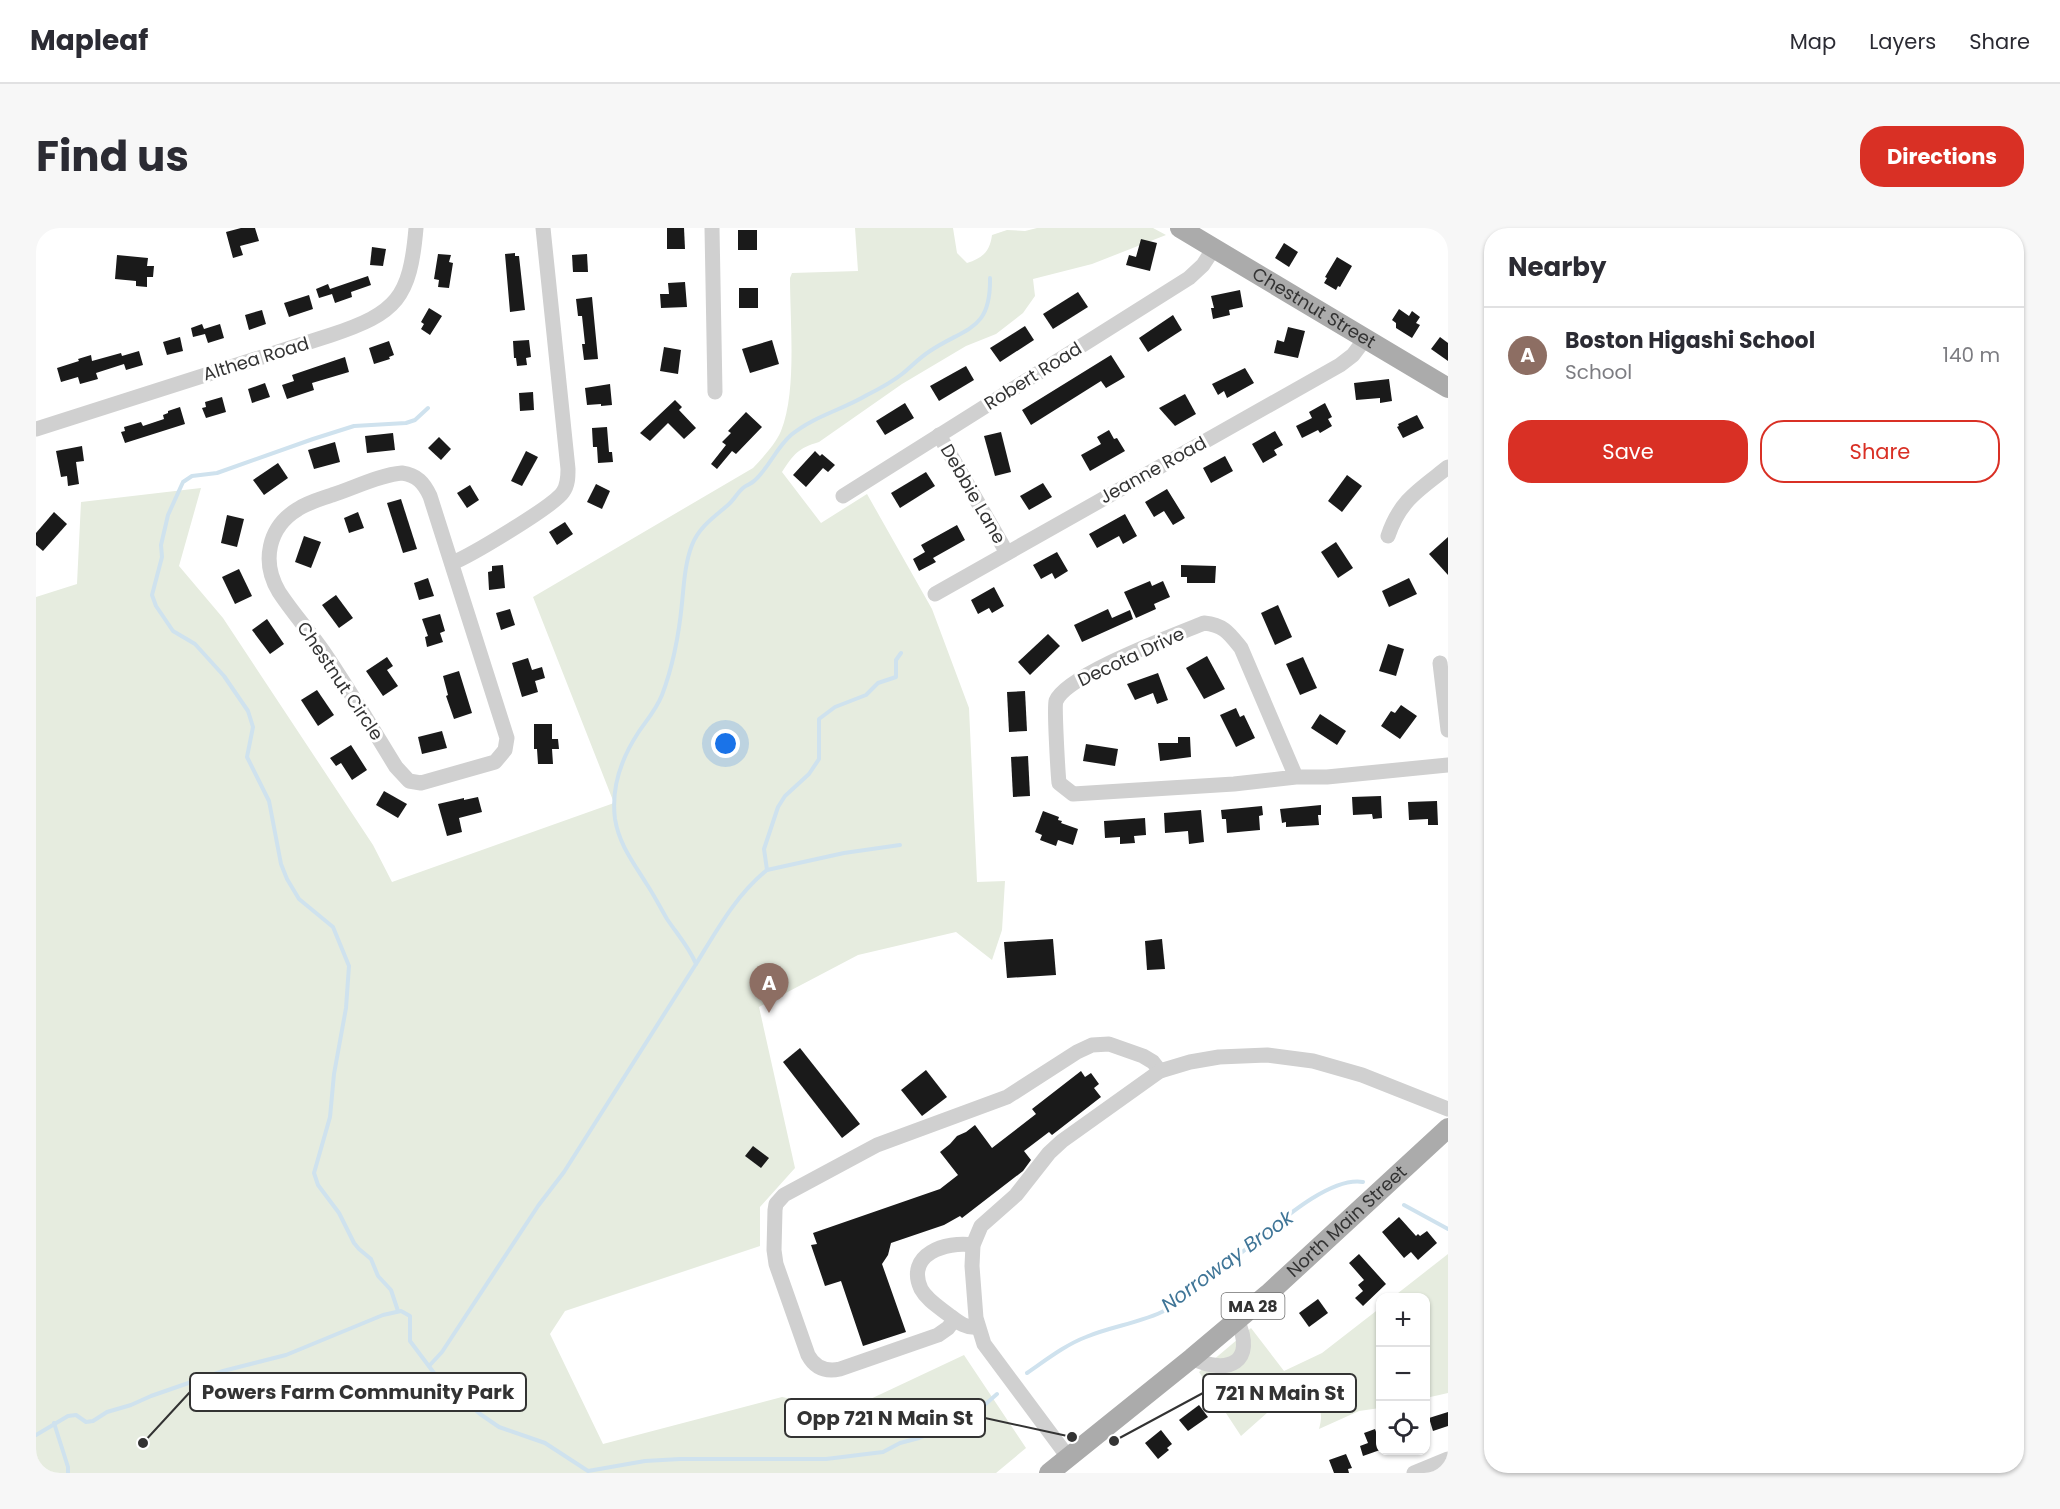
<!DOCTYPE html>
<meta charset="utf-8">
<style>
body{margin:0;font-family:Poppins,sans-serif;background:#f7f7f7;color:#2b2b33}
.controls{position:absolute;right:18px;bottom:18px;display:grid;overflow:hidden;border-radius:12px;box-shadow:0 2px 4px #0004}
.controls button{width:54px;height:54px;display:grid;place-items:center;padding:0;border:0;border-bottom:2px solid #e1e1e2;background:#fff;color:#2b2b33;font:30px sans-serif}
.you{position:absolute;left:690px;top:516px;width:21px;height:21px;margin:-15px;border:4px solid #fff;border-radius:50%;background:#1a73e8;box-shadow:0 0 0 9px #1a73e833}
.badge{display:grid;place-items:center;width:39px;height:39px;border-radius:50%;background:#d93025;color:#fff;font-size:20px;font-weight:700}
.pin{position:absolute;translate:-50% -50px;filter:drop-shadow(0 2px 3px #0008)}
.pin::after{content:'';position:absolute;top:32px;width:21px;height:18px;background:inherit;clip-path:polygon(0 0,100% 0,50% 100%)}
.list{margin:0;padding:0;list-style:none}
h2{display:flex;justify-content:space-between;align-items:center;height:78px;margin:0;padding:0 24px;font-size:26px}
h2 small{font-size:20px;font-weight:400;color:#7c7c81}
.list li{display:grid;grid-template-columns:39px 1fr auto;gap:18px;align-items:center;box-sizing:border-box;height:96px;padding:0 24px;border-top:2px solid #e1e1e2}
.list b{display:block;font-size:22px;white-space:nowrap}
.list p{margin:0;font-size:20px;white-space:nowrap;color:#7c7c81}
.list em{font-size:20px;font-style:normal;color:#7c7c81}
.actions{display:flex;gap:12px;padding:18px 24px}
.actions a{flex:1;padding:14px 0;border:2px solid #d93025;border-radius:24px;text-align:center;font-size:21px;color:#d93025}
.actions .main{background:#d93025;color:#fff}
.icon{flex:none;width:33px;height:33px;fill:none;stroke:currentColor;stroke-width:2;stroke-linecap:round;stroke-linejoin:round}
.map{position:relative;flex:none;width:1412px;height:1245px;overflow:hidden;border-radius:24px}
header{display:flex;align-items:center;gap:36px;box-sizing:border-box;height:84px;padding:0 30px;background:#fff;border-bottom:2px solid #e1e1e2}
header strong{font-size:28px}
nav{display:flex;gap:33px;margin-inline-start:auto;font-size:21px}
.intro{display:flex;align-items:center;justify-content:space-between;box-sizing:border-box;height:144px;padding:0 36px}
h1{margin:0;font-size:42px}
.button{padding:15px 27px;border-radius:24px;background:#d93025;color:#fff;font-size:21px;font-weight:700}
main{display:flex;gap:36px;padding:0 36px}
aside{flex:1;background:#fff;border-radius:24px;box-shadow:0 2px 4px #0004}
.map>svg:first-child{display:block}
.green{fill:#e6ecdf}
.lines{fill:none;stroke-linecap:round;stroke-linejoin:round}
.stream{stroke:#cfe2ee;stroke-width:4}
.building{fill:#1a1a1a}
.minor{stroke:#d0d0d0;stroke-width:15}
.major{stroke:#ababab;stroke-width:20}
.labels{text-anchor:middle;stroke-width:6;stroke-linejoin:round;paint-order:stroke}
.shield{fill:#fff;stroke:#707070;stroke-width:1.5}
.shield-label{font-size:16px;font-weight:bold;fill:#333}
.street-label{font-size:18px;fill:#333;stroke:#fff}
.water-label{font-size:20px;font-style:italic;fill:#3f7597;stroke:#fff}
.leader{fill:none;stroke:#333;stroke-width:2}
.callout-dot{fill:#333;stroke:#fff;stroke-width:2}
.callout{fill:#fff;stroke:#333;stroke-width:2}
.callout-label{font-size:20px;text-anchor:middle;font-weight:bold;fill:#333}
</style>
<header>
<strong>Mapleaf</strong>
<nav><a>Map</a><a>Layers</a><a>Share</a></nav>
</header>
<div class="intro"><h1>Find us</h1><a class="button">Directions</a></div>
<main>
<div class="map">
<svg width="1412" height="1245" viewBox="0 0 1412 1245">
<rect width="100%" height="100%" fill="#fff"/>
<g class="green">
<path d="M819 0H917L921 25 931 35C947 30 954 23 956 7L971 2 989 3 1001 0H1117L1130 7 1056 36 997 51 999 68 987 85 960 106 930 118 866 156 783 214C762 220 758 226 746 244L785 295 831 266 896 381 933 480 941 654 969 653 966 702 956 732 920 704 822 727 723 779 759 940 724 979V1018L529 1083 514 1106 567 1216 746 1169 811 1182 928 1127 990 1220 960 1245H0V369L41 356 45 274 165 260 143 338 187 390 337 617 356 654 578 575 497 369 717 240C727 229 739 217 745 203 761 164 754 94 754 50L756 45 822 43Z"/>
<polygon points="1412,1026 1412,1165 1390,1170 1390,1070 1357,1069"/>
<path d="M1344 1080V1180L1323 1183 1283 1201C1290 1176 1278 1171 1259 1160L1205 1208 1163 1144 1215 1100 1248 1143 1286 1125Z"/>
</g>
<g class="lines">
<g class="stream">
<polyline points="731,642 808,625 864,617"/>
<path d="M660 736C681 702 700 667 731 642L728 621 742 579 749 568 773 546 783 531V491L799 479 830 467 842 455 860 449V432L865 425"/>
<polyline points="1368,977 1412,1001"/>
<polyline points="362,1083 355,1062 342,1048 335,1031 323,1021 318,1015 303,985 282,957 278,945 294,889 298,846 310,780 313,738 297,699 263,671 251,651 245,636 233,573 211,529 217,499 212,483 188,448 159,416 137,403 120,378 116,367 126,329 125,317 132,287 147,254 156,248 181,245 277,211 318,198 370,195 379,192 392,180"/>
<path d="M393 1138 406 1124 502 978 528 944 660 736C653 719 641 706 631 691 624 679 618 667 610 655 597 634 583 616 579 591 575 560 585 531 602 505 610 493 620 482 626 467 637 438 643 406 646 375 648 355 649 335 656 317 663 299 678 289 692 277 698 272 701 265 707 260 711 257 715 256 718 253 733 240 740 220 755 207 778 188 806 182 831 167 843 161 856 154 866 146 876 138 883 130 894 123 930 99 955 103 954 50"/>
<path d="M991 1145C1010 1132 1029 1117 1050 1109 1076 1098 1105 1095 1130 1082 1157 1062 1184 1042 1210 1021 1237 1000 1292 948 1327 954"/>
<polyline points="18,1195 32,1239 32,1245"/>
<polyline points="0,1207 32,1188 40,1187 50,1194 57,1193 71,1184 95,1177 115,1168 187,1143 250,1127 347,1087 365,1083 374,1088 374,1113 398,1145 444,1186 463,1199 509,1215 552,1243 609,1233 644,1231 790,1231 847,1224 864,1215 883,1210 924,1194 937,1187 961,1166"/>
</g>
</g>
<g class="building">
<polygon points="205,0 219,0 223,13 204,18 207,27 197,30 190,4"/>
<polygon points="631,0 648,0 649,21 631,21"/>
<rect x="702" y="2" width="19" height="20"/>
<polygon points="1105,11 1121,15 1114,43 1090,37 1093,27 1100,29"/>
<polygon points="1248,15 1262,24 1253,39 1239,30"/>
<polygon points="336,19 350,21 347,38 334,37"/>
<polygon points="479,25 479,28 483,28 489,82 474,84 469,26"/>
<polygon points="402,26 415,27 413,34 417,35 413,60 402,59 403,52 398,51"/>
<polygon points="551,26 552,44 537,44 536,27"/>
<polygon points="81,27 112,30 111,38 118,38 117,49 111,49 111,59 100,58 100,53 79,51"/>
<polygon points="1301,29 1316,38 1304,59 1302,58 1300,62 1288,55 1291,50 1289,49"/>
<polygon points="332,48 335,57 315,64 316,69 299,75 296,66 283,70 280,61 292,56 294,61"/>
<polygon points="649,54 651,79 625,80 624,66 633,66 632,55"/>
<rect x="703" y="60" width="19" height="20"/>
<polygon points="1204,62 1207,79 1193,82 1194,87 1177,91 1175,80 1178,80 1175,68"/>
<polygon points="1042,64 1052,79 1017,101 1007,86"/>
<polygon points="273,67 277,81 253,89 248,75"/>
<polygon points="556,69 562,131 548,132 546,116 549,116 546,88 542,88 540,71"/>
<polygon points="393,80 406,88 394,107 385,101 388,96 385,94"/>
<polygon points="1363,81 1373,88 1376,83 1384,89 1380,95 1384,97 1376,110 1360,100 1360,95 1356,92"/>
<polygon points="226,82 230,96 213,102 209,87"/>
<polygon points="1137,87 1146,102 1112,124 1103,110"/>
<polygon points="166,96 168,101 184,96 188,110 172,115 169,106 157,109 155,100"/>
<polygon points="989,98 998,112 964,134 954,120"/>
<polygon points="1252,99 1269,103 1262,130 1238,125 1241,112 1248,114"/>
<polygon points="144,109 147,123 131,127 127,114"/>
<polygon points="1404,109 1412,115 1412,133 1395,121"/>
<polygon points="493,112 495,129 490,130 491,137 481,138 480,130 478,130 477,113"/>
<polygon points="736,112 743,136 714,145 706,121"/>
<polygon points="353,113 358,127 353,129 354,131 338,136 333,120"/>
<polygon points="628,119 645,122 642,146 624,143"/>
<polygon points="103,123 107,137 90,142 88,136 60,145 62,151 44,156 42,149 25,154 21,140 43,133 42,131 55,127 56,133 85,125 86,128"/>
<polygon points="1075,127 1089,149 1070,160 1065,153 995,197 986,182"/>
<polygon points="309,129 313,144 276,155 278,162 251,171 246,157 258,153 256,147"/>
<polygon points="930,138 938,152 903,173 894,158"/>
<polygon points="1209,140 1218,155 1191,170 1188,163 1182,167 1176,156"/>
<polygon points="1353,151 1356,173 1344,175 1344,170 1320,172 1318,155"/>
<polygon points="229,155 234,169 216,175 212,161"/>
<polygon points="574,156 576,177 565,178 565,176 551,177 549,160"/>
<polygon points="497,164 498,182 484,183 483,165"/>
<polygon points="1149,166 1160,186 1139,198 1123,180"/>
<polygon points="186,169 190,184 170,190 166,180 170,179 169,174"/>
<polygon points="639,172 646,179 643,182 660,200 648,211 632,195 614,213 604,205"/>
<polygon points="869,175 878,190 849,207 840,193"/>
<polygon points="1289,175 1296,189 1292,191 1296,198 1284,205 1282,202 1266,210 1260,198 1276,190 1273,184"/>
<polygon points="144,179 149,196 89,215 85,204 89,203 88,199 105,194 107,198 128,191 127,187 132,185 132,183"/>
<polygon points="710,184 726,199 700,226 696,223 681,241 675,236 690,217 686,214 695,205 692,203"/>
<polygon points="1381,187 1388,200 1367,210 1361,199 1363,198 1362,196"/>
<polygon points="571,199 573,224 576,224 577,234 562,235 561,219 557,219 556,200"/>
<polygon points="1073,202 1078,211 1081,210 1089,223 1054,243 1045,227 1065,216 1061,209"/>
<polygon points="1239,203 1247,217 1238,222 1241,227 1227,235 1216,216"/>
<polygon points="965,204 975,244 959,248 948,208"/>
<polygon points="357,205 359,222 331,225 329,208"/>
<polygon points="403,209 415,221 405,232 392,220"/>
<polygon points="299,214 304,234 278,241 272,222"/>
<polygon points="46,218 48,233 40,234 43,256 32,258 31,248 25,249 20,223"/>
<polygon points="490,223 502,229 486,258 475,253"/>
<polygon points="779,223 784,228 786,226 799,237 792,244 787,240 770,259 757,247"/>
<polygon points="1189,228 1197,243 1175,255 1167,240"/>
<polygon points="242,235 252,250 228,267 217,252"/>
<polygon points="890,244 899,258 864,280 855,265"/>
<polygon points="1311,247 1326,258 1306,284 1292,273"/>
<polygon points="1007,255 1016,269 993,282 984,268"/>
<polygon points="560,256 574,263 566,281 551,274"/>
<polygon points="434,257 443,272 431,280 421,265"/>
<polygon points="1131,261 1149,290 1137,297 1128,283 1118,289 1109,274"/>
<polygon points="365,271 381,321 367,325 351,275"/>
<polygon points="18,284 31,296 7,323 0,317 0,305"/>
<polygon points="322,284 328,300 313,305 308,290"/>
<polygon points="1089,286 1101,308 1087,316 1083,308 1061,320 1053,306"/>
<polygon points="191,287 208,291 201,319 185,315"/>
<polygon points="529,294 537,306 521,317 513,304"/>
<polygon points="921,297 929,312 897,330 900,334 883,343 877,331 889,324 885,317"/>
<polygon points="268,308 285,314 275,340 259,334"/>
<polygon points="1412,309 1412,347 1393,326"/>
<polygon points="1300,314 1317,340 1302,350 1285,324"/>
<polygon points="1021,324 1032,343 1019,351 1016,345 1005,351 997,337"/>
<polygon points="467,337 469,360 453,362 452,344 456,343 456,338"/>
<polygon points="1145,337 1180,338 1179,355 1151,355 1151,349 1145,349"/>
<polygon points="203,341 216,368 199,376 186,349"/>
<polygon points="392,350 398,368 383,372 378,355"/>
<polygon points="1373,350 1381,366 1353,379 1346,363"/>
<polygon points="1114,353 1116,358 1127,353 1134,369 1118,376 1120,381 1100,390 1088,364"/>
<polygon points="958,359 968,378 956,385 953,380 942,386 935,372"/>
<polygon points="300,367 317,390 303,400 286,377"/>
<polygon points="1242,377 1256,409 1239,417 1225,385"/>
<polygon points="474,381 479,397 465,402 460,385"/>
<polygon points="1072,381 1076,390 1094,382 1097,391 1046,414 1038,397"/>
<polygon points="404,386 409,403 404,405 407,414 391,419 389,409 392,408 386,391"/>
<polygon points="231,391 248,416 234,426 216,402"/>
<polygon points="1012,406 1024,418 994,447 982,434"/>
<polygon points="1352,416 1368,421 1360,448 1343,443"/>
<polygon points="1171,428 1189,461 1168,471 1150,440"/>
<polygon points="351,429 357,438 351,442 362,458 347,468 330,443"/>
<polygon points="1267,429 1281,460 1264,467 1250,436"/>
<polygon points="492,430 496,442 506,439 509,450 499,453 502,464 486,469 476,435"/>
<polygon points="423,443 436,485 418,491 410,468 412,467 407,448"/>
<polygon points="1122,445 1132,472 1121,476 1117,465 1099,472 1091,456"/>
<polygon points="281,462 298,487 282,498 265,472"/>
<polygon points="989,463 991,503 973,504 971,464"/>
<polygon points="1365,477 1381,488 1364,511 1345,498 1355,483 1359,485"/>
<polygon points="1200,480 1204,489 1208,487 1219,510 1200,519 1184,487"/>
<polygon points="1284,486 1310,503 1301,517 1275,500"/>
<polygon points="498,496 516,496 516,511 522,511 523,521 516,521 517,536 502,536 501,521 498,521"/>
<polygon points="406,503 411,520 386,526 382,509"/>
<polygon points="1142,509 1154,509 1155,529 1124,533 1122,515 1142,515"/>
<polygon points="1050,516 1082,521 1079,538 1047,533"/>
<polygon points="315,517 331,542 316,552 305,535 300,538 294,530"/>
<polygon points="992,528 994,568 977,569 975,529"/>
<polygon points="348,563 371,576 362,590 340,577"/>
<polygon points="1345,568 1346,590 1337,591 1336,586 1317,587 1316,569"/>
<polygon points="442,569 446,584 423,590 426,604 411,608 402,576 428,570 428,572"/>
<polygon points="1401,573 1402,597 1392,597 1392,591 1373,592 1372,574"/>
<polygon points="1285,577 1285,587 1282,587 1283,597 1250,599 1250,594 1246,595 1244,581"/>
<polygon points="1226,578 1227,587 1223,588 1224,602 1191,605 1190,591 1186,591 1185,582"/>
<polygon points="1165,582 1168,614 1153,616 1152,603 1129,605 1128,585"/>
<polygon points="1007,583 1023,589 1022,592 1026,593 1025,595 1042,601 1037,617 1022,612 1020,618 1004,612 1006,607 999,604"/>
<polygon points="1109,590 1110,607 1098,608 1099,615 1084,616 1084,609 1069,610 1068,593"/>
<polygon points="1017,711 1020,747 971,750 968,714"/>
<polygon points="1126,711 1129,741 1111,742 1109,713"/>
<polygon points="764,820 824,896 806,910 747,834"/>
<polygon points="890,842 911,869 886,888 865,862"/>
<polygon points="1045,843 1049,849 1055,845 1063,856 1058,860 1065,869 1016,907 1013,904 988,923 995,932 987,943 926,990 924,988 908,997 855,1015 852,1027 846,1036 870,1104 827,1118 805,1053 789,1058 775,1017 781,1016 777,1005 904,961 922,947 904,924 914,916 921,908 930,904 939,897 956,920 1000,886 996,881"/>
<polygon points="717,918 733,930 725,940 709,928"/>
<polygon points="1363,989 1380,1008 1382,1006 1384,1008 1391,1003 1401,1015 1382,1032 1375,1024 1368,1030 1346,1004"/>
<polygon points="1323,1026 1350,1056 1327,1078 1319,1070 1327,1063 1322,1057 1328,1052 1313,1035"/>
<polygon points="1282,1071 1292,1085 1273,1099 1263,1085"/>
<polygon points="1163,1177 1172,1189 1152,1203 1143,1192"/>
<polygon points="1412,1184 1412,1198 1397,1203 1393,1190"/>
<polygon points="1339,1201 1344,1215 1344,1222 1327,1228 1324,1218 1332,1215 1328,1205"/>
<polygon points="1125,1202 1136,1216 1131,1220 1133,1222 1122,1231 1109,1215"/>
<polygon points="1310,1226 1316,1240 1312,1241 1313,1245 1298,1245 1293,1232"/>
</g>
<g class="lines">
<g class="minor">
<polyline points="676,0 679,164"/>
<path d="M0 201 295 107C361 85 374 70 380 0"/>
<polyline points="903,207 971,325"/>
<path d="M366 245C381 247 388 255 394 268L471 510 469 522 459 534 385 555 373 553 360 539C336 500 313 461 287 423 273 403 256 384 243 364 225 334 232 299 262 281 273 274 285 271 296 267 318 260 343 247 366 245Z"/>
<polyline points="807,268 1153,50 1167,37 1178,20"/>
<path d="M1352 308C1364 272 1383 262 1412 239"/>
<path d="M416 335C434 328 518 278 527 264 532 257 532 249 532 241L507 0"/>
<polyline points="899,366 1304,137 1317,127 1329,111"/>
<polyline points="1404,435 1412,502"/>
<path d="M1260 549 1205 420C1193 405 1188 397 1168 395 1139 407 1030 447 1020 473 1018 479 1022 545 1023 555L1037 566 1198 556 1260 549H1291L1412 537"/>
<path d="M937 1017C910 1013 869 1026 885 1061 891 1072 903 1079 913 1087 922 1094 930 1101 942 1099"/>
<path d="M918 1092 912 1100 902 1107 804 1141C790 1144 779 1140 772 1127L740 1036 738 1022 739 982 740 976 748 967 841 917 971 869 1041 824 1056 817 1073 816 1107 828 1117 834 1124 843"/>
<path d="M1156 1130C1192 1148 1221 1134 1201 1092"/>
<polyline points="1032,1229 948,1116 940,1090 936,1038 937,1017 945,998 980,967 1013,925 1026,913 1124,843 1154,834 1183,829 1231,827 1277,833 1326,847 1412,881"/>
<polyline points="1378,1245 1412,1231"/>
</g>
<g class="major">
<path id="s1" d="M1144 0 1412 160"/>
<path id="s2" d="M1013 1245 1156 1130 1232 1066 1412 900"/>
</g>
</g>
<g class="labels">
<rect class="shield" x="1185.5" y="1065" width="63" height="26" rx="4.5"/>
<g class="shield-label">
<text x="1217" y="1084">MA 28</text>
</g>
<g class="street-label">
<text dy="6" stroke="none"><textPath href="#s1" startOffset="156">Chestnut Street</textPath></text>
<text transform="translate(220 131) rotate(-17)" y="6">Althea Road</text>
<text transform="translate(997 148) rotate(-32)" y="6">Robert Road</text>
<text transform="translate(1117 242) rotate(-29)" y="6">Jeanne Road</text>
<text transform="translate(937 266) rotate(60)" y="6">Debbie Lane</text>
<text transform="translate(1095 429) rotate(-25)" y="6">Decota Drive</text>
<text transform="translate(304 453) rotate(56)" y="6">Chestnut Circle</text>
<text dy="6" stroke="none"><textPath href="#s2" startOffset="390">North Main Street</textPath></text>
</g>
<g class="water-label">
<text transform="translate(1191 1033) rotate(-36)" y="7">Norroway Brook</text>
</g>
</g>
<path class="leader" d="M107 1215L154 1164M1078 1213L1167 1165M1036 1209L949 1190"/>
<g class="callout-dot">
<circle cx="107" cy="1215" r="6"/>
<circle cx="1078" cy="1213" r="6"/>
<circle cx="1036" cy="1209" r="6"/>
</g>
<g class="callout">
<rect x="154" y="1145" width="336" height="38" rx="6"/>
<rect x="1167" y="1146" width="153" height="38" rx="6"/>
<rect x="749" y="1171" width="200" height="38" rx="6"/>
</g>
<g class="callout-label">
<text x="322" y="1171">Powers Farm Community Park</text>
<text x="1244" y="1172">721 N Main St</text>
<text x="849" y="1197">Opp 721 N Main St</text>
</g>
</svg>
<div class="controls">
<button>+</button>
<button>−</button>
<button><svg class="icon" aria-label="locate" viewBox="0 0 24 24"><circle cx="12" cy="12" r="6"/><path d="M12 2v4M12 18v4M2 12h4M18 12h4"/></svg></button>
</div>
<div class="you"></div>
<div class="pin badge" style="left:733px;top:785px;background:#8d6e63">A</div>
</div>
<aside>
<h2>Nearby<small></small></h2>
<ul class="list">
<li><span class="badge" style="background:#8d6e63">A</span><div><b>Boston Higashi School</b><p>School</p></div><em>140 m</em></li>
</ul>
<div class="actions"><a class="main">Save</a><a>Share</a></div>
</aside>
</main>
